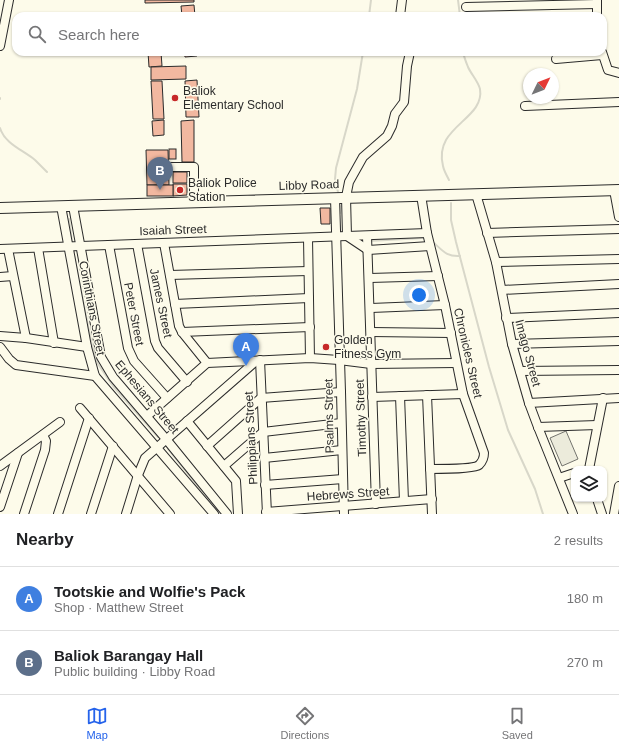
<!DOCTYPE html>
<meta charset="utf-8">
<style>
body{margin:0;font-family:Helvetica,sans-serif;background:#f2f2f2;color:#202124}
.controls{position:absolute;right:12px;bottom:12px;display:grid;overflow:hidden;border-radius:8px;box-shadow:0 1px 3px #0004}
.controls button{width:36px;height:36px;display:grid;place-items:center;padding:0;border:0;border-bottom:1px solid #e0e0e0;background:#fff;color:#202124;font:20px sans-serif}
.compass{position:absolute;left:523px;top:68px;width:36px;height:36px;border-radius:50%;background:#fff;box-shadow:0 1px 3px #0004;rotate:47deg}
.you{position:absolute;left:419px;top:295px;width:14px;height:14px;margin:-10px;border:3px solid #fff;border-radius:50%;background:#1a73e8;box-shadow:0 0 0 6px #1a73e833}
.badge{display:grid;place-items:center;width:26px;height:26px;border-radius:50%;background:#2563eb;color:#fff;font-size:13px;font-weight:700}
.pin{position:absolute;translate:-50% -33px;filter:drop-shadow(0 1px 2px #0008)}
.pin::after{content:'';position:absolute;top:21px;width:14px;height:12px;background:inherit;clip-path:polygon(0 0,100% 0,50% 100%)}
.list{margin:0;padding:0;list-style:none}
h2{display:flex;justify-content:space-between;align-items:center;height:52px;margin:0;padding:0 16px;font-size:17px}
h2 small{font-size:13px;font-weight:400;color:#757577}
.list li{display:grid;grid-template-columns:26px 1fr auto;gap:12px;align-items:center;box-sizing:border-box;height:64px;padding:0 16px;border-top:1px solid #e0e0e0}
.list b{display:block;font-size:15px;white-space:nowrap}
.list p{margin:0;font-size:13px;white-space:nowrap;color:#757577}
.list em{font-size:13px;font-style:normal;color:#757577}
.icon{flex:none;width:22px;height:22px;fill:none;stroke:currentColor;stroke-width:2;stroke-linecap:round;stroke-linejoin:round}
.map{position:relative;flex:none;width:619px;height:514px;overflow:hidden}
.search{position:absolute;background:#fff;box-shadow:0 1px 3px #0004;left:12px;right:12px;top:12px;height:44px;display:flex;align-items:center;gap:10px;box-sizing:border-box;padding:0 14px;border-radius:12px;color:#757577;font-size:15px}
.sheet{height:180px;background:#fff}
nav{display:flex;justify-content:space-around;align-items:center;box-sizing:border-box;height:56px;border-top:1px solid #e0e0e0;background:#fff;font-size:11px;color:#757577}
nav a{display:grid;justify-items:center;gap:2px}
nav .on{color:#2563eb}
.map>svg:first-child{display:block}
.green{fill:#ecebdb;stroke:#74746e}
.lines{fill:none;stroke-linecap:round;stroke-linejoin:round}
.stream{stroke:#d8d7c9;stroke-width:2}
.building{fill:#f2b8a0;stroke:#2b2b2b}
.minor-casing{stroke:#2b2b2b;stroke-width:10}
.major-casing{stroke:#2b2b2b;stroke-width:12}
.minor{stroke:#fdfbea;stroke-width:8}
.major{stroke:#fdfbea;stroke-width:10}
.poi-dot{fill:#c62828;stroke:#fdfbea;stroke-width:1.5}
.labels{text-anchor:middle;stroke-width:3;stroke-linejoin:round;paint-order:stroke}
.poi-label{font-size:12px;fill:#2b2b2b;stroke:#fdfbea;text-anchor:start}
.street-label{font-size:12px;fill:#2b2b2b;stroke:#fdfbea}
</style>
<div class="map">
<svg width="619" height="514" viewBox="0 0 619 514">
<rect width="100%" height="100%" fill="#fdfbea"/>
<polygon class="green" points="566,431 578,459 562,466 550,438"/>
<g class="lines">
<g class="stream">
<polyline points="458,0 460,16"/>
<polyline points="369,16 371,0"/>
<polyline points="0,98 0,99"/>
<path d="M0 128C5 144 23 150 35 160 39 164 43 168 47 172"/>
<path d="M449 180C447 176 444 171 443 166 433 126 485 120 480 89 478 81 471 74 468 67 466 62 464 57 463 52"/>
<polyline points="338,192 335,179 336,168 357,89 363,52"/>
<polyline points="451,203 451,220 456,242 489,367 508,430 535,489 543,514"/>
<polyline points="340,206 340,213"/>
<polyline points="69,219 72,242"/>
<polyline points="369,241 423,238"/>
<path d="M434 243C443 251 447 257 460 256"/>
<polyline points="73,250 92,346 98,364 113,386 158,437"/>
<polyline points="168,449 220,514"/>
</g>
</g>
<g class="building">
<polygon points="145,0 194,0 194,2 145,3"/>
<polygon points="194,5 195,16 182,16 181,6"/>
<polygon points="148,52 161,52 162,66 149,67"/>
<polygon points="184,52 197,52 197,56 185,57"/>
<polygon points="186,66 186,79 151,80 151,67"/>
<polygon points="197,80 199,117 186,117 185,81"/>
<polygon points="151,81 162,81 164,119 153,119"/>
<polygon points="164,120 164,135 153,136 152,121"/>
<polygon points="194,120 194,162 182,162 181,121"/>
<rect x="169" y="149" width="7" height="10"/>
<polygon points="146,150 168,150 169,185 147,185"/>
<rect x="173" y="172" width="14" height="11"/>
<polygon points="173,184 187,184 187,195 173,196"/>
<rect x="147" y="185" width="26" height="11"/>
<polygon points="320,208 330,208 330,224 321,224"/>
</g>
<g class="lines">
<g class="minor-casing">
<g id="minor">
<polyline points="597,0 597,16"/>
<polyline points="466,7 597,4"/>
<polyline points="400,16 402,0"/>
<polyline points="0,46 9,0"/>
<polyline points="602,52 608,70 619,73"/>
<polyline points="556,59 602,55"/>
<polyline points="525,106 619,102"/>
<polyline points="172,167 194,167 194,202"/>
<polyline points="614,190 619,217"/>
<polyline points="476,194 496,262 512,344 529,403 538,427 573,514"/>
<path d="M421 195 427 233 445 305 463 394 484 453C484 457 483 461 479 465 474 469 439 469 430 469"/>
<polyline points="335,198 341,392 344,514"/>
<polyline points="61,206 87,347 95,376 214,514"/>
<polyline points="73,206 101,357 113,377 166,439 227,514"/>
<polyline points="487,233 619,229"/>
<polyline points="347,236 346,197 349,182 363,157 387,136 392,126 395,114 404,102 407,66 410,52"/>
<polyline points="347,236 368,250 430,246"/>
<polyline points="367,236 376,504"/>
<polyline points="308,238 310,358"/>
<polyline points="164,243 179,326 182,332 207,363"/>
<polyline points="137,244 155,341 158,348 187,382"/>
<polyline points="109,245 128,348 134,361 167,398"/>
<polyline points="38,248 54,343"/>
<polyline points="0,249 427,233"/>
<polyline points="8,249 26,338"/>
<polyline points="496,262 619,259"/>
<polyline points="170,275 308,271"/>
<polyline points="0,277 13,276"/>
<polyline points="370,278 438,276"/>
<polyline points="502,290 619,284"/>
<polyline points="175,304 309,298"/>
<polyline points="371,308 445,305"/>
<polyline points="506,318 619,313"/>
<polyline points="182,332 310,327"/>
<polyline points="371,332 451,333"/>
<polyline points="0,336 26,338 87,347"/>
<polyline points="512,344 619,341"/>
<polyline points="0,347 9,359 16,365 95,376"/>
<polyline points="260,360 267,514"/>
<polyline points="520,371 619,370"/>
<polyline points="427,395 432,514"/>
<polyline points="400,396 404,501"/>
<polyline points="372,397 463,394"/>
<polyline points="529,403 619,398"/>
<polyline points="80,408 170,514"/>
<polyline points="147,416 207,363 310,358 339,360 371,364 456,363"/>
<polyline points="187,421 236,481 238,514"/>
<polyline points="538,427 597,425"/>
<polyline points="207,446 261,398 341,392"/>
<polyline points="264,458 342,450"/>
<polyline points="0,466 60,422"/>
<polyline points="224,466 263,432 341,423"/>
<polyline points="589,469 603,398"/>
<polyline points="559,478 574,473"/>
<polyline points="265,485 343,479"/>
<polyline points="597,499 602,514"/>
<polyline points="0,507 18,453"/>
<polyline points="266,512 432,499"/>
<polyline points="24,514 45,450 46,441 43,435"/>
<polyline points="58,514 89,418"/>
<polyline points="91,514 113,446"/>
<polyline points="126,514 138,475 145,458 256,361"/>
<polyline points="614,514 619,486"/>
</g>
</g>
<g class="major-casing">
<polyline id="major" points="0,208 619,190"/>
</g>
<use href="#minor" class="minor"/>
<use href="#major" class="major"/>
</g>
<g class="poi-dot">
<circle cx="175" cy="98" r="4"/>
<circle cx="180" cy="190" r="4"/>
<circle cx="326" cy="347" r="4"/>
</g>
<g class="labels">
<g class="poi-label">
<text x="183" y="95">Baliok<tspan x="183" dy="14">Elementary School</tspan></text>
<text x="188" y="187">Baliok Police<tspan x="188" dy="14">Station</tspan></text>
<text x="334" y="344">Golden<tspan x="334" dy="14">Fitness Gym</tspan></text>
</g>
<g class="street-label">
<text transform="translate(309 185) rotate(-2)" y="4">Libby Road</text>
<text transform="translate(173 230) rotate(-2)" y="4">Isaiah Street</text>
<text transform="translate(161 303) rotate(78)" y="4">James Street</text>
<text transform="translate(92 308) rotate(79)" y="4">Corinthians Street</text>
<text transform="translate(134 314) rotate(79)" y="4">Peter Street</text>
<text transform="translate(468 353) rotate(77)" y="4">Chronicles Street</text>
<text transform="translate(528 353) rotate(75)" y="4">Imago Street</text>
<text transform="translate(147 397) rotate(50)" y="4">Ephesians Street</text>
<text transform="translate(329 416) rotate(-91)" y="4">Psalms Street</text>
<text transform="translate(361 418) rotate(-92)" y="4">Timothy Street</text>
<text transform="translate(251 438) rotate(-93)" y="4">Philippians Street</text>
<text transform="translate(348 494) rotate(-4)" y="4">Hebrews Street</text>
</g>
</g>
</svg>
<div class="controls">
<button><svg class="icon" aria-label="layers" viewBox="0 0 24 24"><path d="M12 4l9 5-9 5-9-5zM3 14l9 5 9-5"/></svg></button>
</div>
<svg class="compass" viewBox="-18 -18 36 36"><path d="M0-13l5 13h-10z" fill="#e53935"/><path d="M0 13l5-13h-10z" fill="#757577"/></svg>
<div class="you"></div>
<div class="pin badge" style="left:246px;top:366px;background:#3f7fe0">A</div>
<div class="pin badge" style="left:160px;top:190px;background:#5c6f8a">B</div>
<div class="search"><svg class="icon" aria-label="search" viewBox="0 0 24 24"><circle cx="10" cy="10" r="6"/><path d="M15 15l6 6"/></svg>Search here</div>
</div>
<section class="sheet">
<h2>Nearby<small>2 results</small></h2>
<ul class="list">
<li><span class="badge" style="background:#3f7fe0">A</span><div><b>Tootskie and Wolfie's Pack</b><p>Shop · Matthew Street</p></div><em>180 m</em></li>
<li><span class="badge" style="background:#5c6f8a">B</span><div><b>Baliok Barangay Hall</b><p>Public building · Libby Road</p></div><em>270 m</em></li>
</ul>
</section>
<nav>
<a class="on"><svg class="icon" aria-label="map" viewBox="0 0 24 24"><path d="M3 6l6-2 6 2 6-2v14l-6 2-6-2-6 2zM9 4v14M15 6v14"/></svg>Map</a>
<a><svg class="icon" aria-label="directions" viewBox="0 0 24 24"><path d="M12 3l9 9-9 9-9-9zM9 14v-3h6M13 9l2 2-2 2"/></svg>Directions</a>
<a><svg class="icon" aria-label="saved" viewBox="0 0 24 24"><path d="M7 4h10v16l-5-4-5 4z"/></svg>Saved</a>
</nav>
